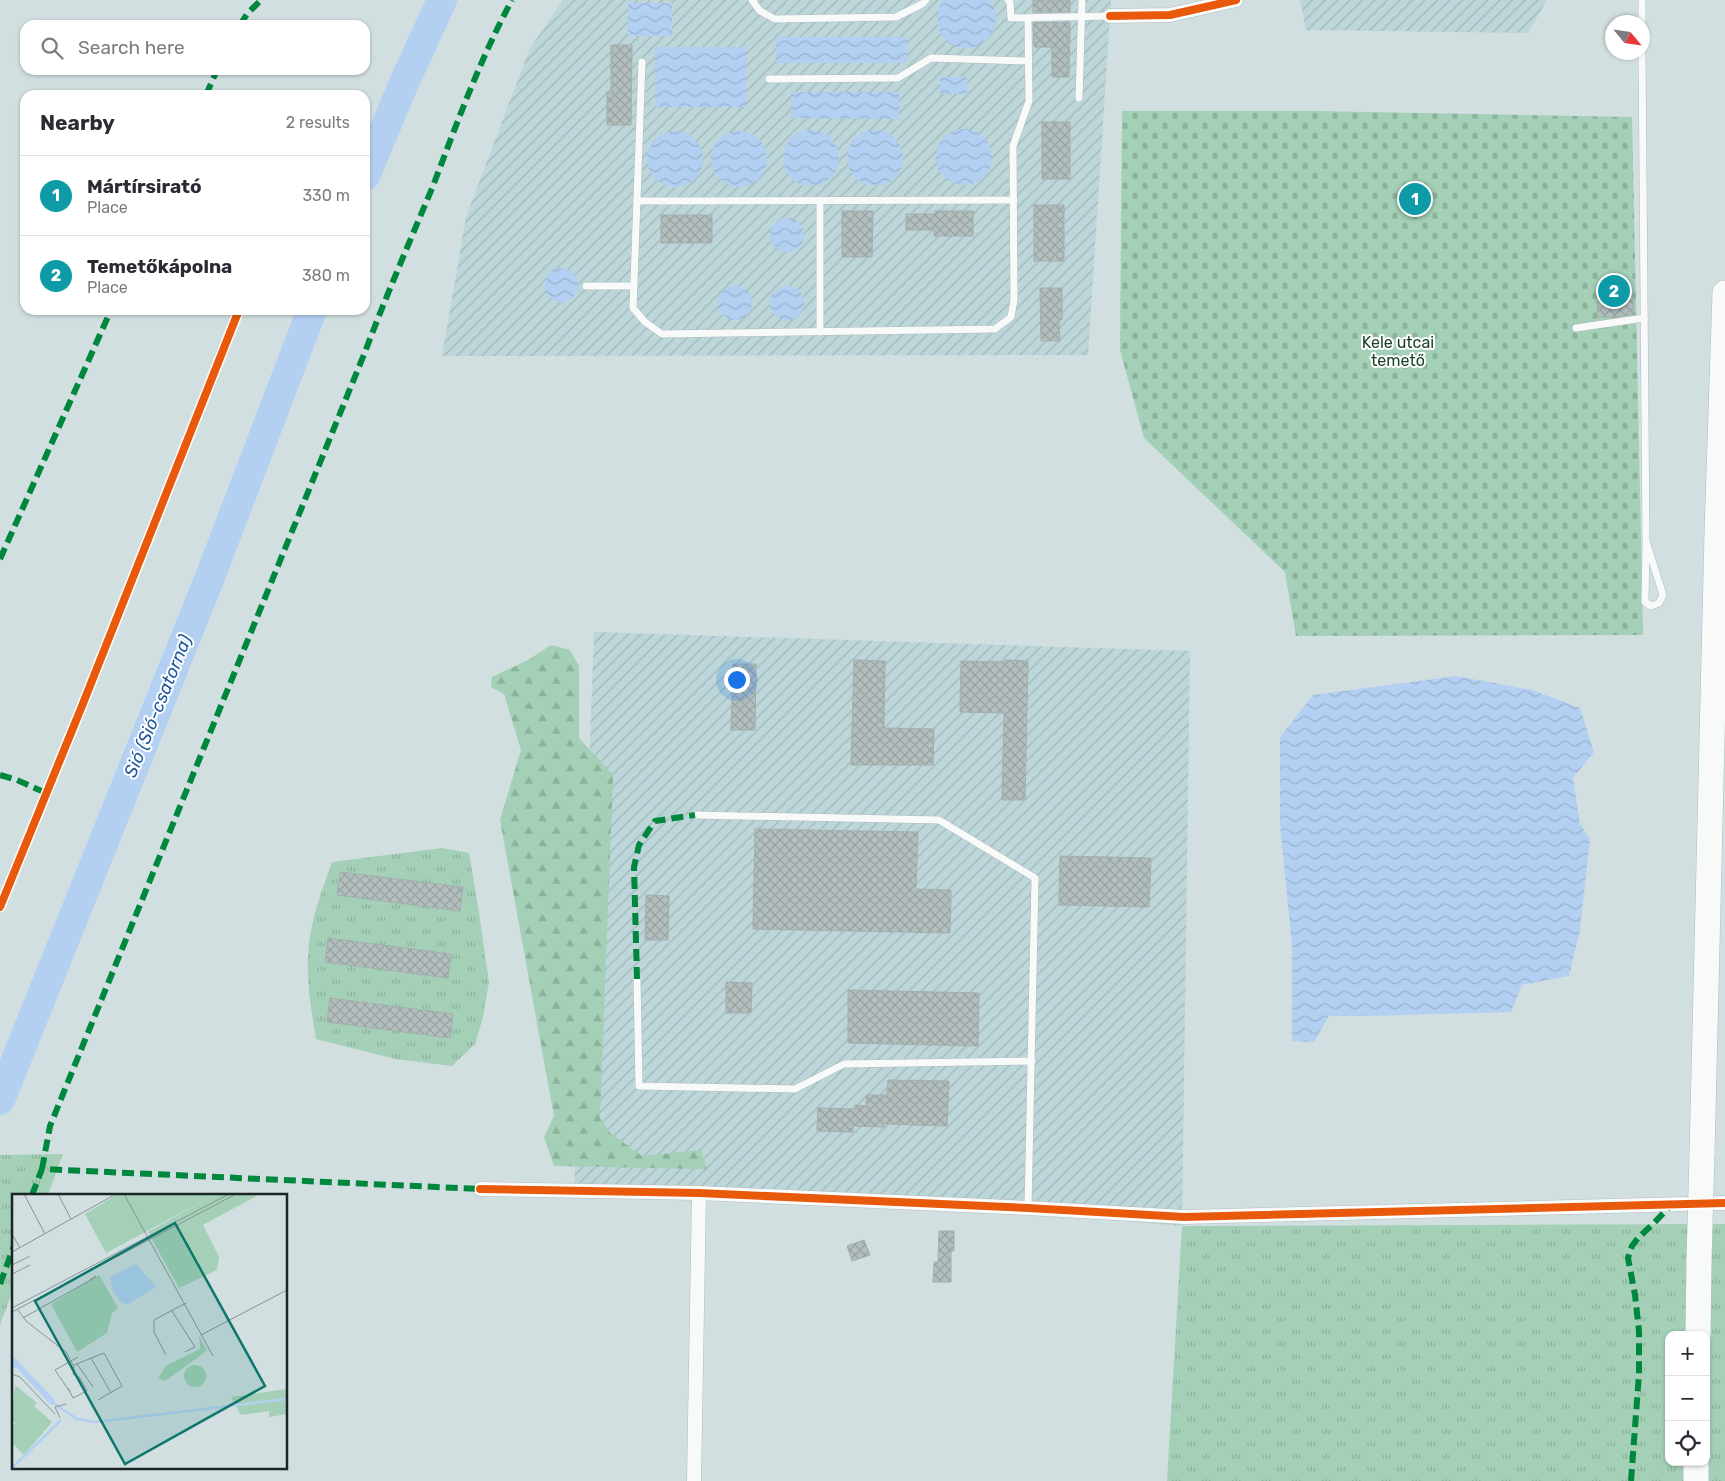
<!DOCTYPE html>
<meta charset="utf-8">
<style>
body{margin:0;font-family:Rubik,sans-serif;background:#f2f2f3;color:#2b2b33}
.controls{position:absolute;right:15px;bottom:15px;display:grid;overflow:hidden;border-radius:10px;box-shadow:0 1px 4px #0004}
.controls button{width:45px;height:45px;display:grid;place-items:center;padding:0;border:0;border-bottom:1px solid #e1e1e2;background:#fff;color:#2b2b33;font:25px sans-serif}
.compass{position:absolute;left:1605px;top:15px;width:45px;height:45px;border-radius:50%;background:#fff;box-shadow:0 1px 4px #0004;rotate:119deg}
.you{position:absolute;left:736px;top:679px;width:18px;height:18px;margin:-12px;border:4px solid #fff;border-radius:50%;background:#1a73e8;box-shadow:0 0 0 8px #1a73e833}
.badge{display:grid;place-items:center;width:32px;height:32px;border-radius:50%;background:#5b6667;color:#fff;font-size:16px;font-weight:700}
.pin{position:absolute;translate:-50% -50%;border:2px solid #fff;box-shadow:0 1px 5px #0006}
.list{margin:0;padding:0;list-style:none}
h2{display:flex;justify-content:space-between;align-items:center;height:65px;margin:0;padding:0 20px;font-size:21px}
h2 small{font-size:16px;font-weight:400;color:#7c7c81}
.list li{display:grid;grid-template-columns:32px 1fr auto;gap:15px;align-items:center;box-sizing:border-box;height:80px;padding:0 20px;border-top:1px solid #e1e1e2}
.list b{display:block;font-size:19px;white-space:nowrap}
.list p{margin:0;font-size:16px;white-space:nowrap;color:#7c7c81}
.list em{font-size:16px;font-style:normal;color:#7c7c81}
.icon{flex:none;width:28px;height:28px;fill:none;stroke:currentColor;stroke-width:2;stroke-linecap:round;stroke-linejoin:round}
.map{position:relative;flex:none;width:1725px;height:1481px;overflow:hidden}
.search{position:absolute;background:#fff;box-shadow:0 1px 4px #0004;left:20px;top:20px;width:350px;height:55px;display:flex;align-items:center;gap:12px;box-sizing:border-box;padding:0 18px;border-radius:15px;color:#7c7c81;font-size:19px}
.panel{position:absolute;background:#fff;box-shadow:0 1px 4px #0004;left:20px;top:90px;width:350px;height:225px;border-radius:15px}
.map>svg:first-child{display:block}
.industrial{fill:url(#industrial-furrows)}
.grass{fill:url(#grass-tufts);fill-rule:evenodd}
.forest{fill:url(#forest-firs)}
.cemetery{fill:url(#cemetery-stones)}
.water{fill:url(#water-waves)}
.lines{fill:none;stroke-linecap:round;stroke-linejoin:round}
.river{stroke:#b3d0f2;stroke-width:30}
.building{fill:url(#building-cross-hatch);stroke:#a3afae}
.service-casing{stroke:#b1bcbd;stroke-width:8}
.minor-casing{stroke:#b1bcbd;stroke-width:15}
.motorway-casing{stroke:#b1bcbd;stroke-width:26}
.service{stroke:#f8fafa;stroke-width:7}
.minor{stroke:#f8fafa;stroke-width:14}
.motorway{stroke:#f8fafa;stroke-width:25}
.motorway-bridge-casing{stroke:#b1bcbd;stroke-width:26;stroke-linecap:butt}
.motorway-bridge{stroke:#f8fafa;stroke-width:25}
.quiet{stroke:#00873e;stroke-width:6;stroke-dasharray:12 6;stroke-linecap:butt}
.cycleway-casing{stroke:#fff;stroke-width:11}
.cycleway{stroke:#e8590c;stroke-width:8}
.labels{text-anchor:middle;stroke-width:4;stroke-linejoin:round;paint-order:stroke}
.park-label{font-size:16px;fill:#1b4229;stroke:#fff}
.water-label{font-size:18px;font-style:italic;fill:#1d589c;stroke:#fff}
.inset-river{fill:none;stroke:#b3d0f2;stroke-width:2.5}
.inset-road{fill:none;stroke:#889596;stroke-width:1}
.view{fill:#0f766e;fill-opacity:0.15;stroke:#0f766e;stroke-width:2.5}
.inset-edge{fill:none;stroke:#1b2526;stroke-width:2.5}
</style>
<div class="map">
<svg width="1725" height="1481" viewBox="0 0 1725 1481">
<defs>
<pattern id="industrial-furrows" width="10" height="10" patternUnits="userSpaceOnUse" patternTransform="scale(1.25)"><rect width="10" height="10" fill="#bcd6d9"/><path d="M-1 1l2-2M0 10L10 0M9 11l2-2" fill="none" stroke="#a1b8ba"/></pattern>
<pattern id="grass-tufts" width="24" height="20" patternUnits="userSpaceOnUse" patternTransform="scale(1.25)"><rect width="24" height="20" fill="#a3d0b6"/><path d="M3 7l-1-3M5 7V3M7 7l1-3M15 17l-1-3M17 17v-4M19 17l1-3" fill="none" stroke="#8cb29c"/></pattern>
<pattern id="forest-firs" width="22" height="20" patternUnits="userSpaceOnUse" patternTransform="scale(1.25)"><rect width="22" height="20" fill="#a3d0b6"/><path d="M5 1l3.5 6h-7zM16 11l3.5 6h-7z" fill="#8cb29c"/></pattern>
<pattern id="cemetery-stones" width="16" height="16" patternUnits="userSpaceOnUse" patternTransform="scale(1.25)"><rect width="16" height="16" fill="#a3d0b6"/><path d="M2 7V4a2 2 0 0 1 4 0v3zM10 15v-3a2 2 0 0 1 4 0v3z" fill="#8cb29c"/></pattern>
<pattern id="water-waves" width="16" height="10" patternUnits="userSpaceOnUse" patternTransform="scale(1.25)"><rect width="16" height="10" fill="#b3d0f2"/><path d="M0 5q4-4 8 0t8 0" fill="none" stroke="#99b2cf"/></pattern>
<pattern id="building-cross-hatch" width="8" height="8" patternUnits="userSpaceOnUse" patternTransform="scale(1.25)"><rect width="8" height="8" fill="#b3bebe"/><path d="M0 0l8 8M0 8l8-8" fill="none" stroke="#99a3a3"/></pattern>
</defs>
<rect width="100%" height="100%" fill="#d1dfe1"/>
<g class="industrial">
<polygon points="563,0 1111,0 1088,355 442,356 466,217 530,48"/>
<polygon points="1300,0 1547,0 1528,33 1306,30"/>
<polygon points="594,632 1190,651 1182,1226 1027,1213 574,1194"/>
</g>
<g class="grass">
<path d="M442 848 469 853 479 913 489 982 483 1017 475 1044 452 1066 395 1059 316 1039C311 1008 305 976 309 944 312 916 323 888 332 862Z"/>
<polygon points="63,1154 48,1195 14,1195 14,1287 0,1325 0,1155"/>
<path d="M1725 1224V1481H1167L1182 1226ZM1669 1335H1706V1462H1669Z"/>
</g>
<polygon class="forest" points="551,645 570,650 579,666 579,738 613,775 600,1118 609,1132 642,1156 701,1150 707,1169 554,1166 544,1137 554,1116 500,820 521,750 504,694 491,687 492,677 528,660"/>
<polygon class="cemetery" points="1122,111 1315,111 1632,117 1643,635 1296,636 1285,572 1144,438 1120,350"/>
<g class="water">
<path d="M943 0H989C991 3 993 7 995 10 1000 28 985 49 966 48 939 48 931 20 943 0Z"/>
<rect x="628" y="3" width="44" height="33"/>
<rect x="776" y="37" width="131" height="26"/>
<rect x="655" y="47" width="91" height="60"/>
<rect x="940" y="77" width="27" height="17"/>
<polygon points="791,92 899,92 899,119 791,118"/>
<circle cx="964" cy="157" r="28"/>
<circle cx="875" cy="158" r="28"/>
<circle cx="811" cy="158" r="28"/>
<circle cx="675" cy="159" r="28"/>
<circle cx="739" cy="159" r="28"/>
<circle cx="787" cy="235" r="17"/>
<circle cx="561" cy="285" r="17"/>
<circle cx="787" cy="303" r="17"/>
<circle cx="735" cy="303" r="17"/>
<polygon points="1456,676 1532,690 1580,708 1594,752 1573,778 1580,824 1590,839 1580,930 1569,976 1522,985 1511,1012 1368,1016 1329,1016 1314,1042 1292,1041 1292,945 1280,825 1280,737 1313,695"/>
</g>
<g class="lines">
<g class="river">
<polyline points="365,176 404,83 442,0"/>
<polyline points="0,1100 210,577 312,310"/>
</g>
</g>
<g class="building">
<rect x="1033" y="0" width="37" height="12"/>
<polygon points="1070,22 1069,77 1052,77 1052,47 1034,47 1033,23"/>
<polygon points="611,45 632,45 631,125 607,125 607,92 611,92"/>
<rect x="1042" y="122" width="28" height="57"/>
<rect x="1034" y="205" width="30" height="56"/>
<polygon points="842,211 873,211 872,257 842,257"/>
<polygon points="935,211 973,211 973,236 934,236 934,230 906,230 906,214 935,214"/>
<rect x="661" y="215" width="51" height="28"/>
<polygon points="1608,282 1621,282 1621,300 1633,300 1634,314 1615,317 1597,317 1598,300 1608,300"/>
<polygon points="1040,288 1062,288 1062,320 1059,320 1060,341 1041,341"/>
<polygon points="854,660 885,661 884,728 934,729 933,765 851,765"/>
<polygon points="1005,660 1028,661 1025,800 1002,800 1004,713 960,712 961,661 1005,662"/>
<polygon points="733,664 756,664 755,730 731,730"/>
<polygon points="755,829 918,832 916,889 951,890 950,933 753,929"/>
<polygon points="1060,856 1151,858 1149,907 1059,905"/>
<polygon points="340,872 463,887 460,911 337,895"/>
<polygon points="646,895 669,896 668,940 645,940"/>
<polygon points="328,938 451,954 448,978 325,962"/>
<polygon points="726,982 752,983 751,1013 726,1013"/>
<polygon points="848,990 979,993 978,1046 848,1043"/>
<polygon points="330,998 453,1014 450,1038 327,1022"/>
<polygon points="888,1080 949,1081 947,1126 884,1124 884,1127 853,1126 853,1132 817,1131 818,1108 855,1109 855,1105 866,1106 866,1095 887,1095"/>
<polygon points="939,1231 954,1231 954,1251 951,1251 951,1282 933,1282 934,1262 938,1262"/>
<polygon points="864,1240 870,1255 852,1261 847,1246"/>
</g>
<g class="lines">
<g class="service-casing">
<g id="service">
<polyline points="752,0 760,11 775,19 896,17 922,4 926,0"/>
<polyline points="1008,0 1010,2 1011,18 1110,16"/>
<polyline points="1642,22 1642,0"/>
<polyline points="1642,52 1646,541 1645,602 1651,606 1659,603 1663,595 1646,541"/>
<polyline points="642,62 633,308 645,322 662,334 995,329 1011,317 1014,300 1013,146 1029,101 1028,18"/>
<polyline points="769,79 898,78 931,58 1028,61"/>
<polyline points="1079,98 1082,0"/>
<polyline points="637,201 1014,200"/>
<polyline points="586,286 634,286"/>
<polyline points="1576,328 1644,318"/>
<polyline points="820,332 820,201"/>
<polyline points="695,815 939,820 1035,878 1028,1208"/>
<polyline points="637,979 639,1086 795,1089 844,1064 1032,1061"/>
</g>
</g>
<g class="minor-casing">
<g id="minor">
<polyline points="1110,16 1170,15 1236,0"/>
<polyline points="480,1189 699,1193 1028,1208 1184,1217 1725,1203"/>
<polyline points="694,1481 699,1193"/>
</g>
</g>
<g class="motorway-casing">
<g id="motorway">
<polyline points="1702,1154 1717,533 1725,293"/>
<polyline points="1698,1335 1699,1260"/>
<polyline points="1696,1481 1696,1462"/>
</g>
</g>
<use href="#service" class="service"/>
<use href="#minor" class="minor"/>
<use href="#motorway" class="motorway"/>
<g class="motorway-bridge-casing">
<polyline id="motorway-bridge" points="1699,1260 1702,1154"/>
</g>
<use href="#motorway-bridge" class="motorway-bridge"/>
<g class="quiet">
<polyline points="240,25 247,14 261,0"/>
<polyline points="206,95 217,70"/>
<polyline points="0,559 111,310"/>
<polyline points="0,775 17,780 46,793"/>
<polyline points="637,979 634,867 639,845 655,821 695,815"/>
<path d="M42 1169 50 1126 365 352C386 296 410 241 433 186 457 123 480 59 512 0"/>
<polyline points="32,1195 42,1169 480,1189"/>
<polyline points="0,1284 14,1246"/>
<polyline points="1631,1481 1639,1374 1639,1331 1635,1295 1628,1258 1632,1246 1638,1238 1653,1224 1673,1203"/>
</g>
<g class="cycleway-casing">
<g id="cycleway">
<polyline points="1110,16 1170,15 1236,0"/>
<polyline points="0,907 82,706 239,310"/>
<polyline points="480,1189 699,1193 1028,1208 1184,1217 1725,1203"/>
</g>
</g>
<use href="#cycleway" class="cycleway"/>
</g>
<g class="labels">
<g class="park-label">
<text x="1398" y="348">Kele utcai<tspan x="1398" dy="18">temető</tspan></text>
</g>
<g class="water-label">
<text transform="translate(158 706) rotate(-68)" y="6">Sió (Sió-csatorna)</text>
</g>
</g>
<g transform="translate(12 1194)">
<rect width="275" height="275" fill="#d1dfe1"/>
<path d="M204 0H248L191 31 207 63 205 76 167 94 136 38ZM172 182a11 11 0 1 1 22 0a11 11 0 1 1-22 0ZM275 195V220L257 223V217L229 221 219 203ZM22 212 40 228 12 261 0 249V233L15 215Z" fill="#a3d0b6"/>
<path d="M187 142 195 156 192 159 153 187 146 184 155 171 188 155ZM3 191 25 209 4 230 0 226Z" fill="#a3d0b6"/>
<path d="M87 81 106 114 100 119 95 139 65 158 39 110Z" fill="#a3d0b6"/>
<path d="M106 0H204L94 59 73 20Z" fill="#a3d0b6"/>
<path d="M124 70 144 93 116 110 110 109 101 97 98 83ZM0 161 39 202 43 208 39 211 4 173 0 175Z" fill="#b3d0f2"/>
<path class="inset-river" d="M40 208 65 225 84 228 275 205M0 274 49 226"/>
<path class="inset-road" d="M12 0 33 40M46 0 59 25M112 0 201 162M0 40 8 54M0 58 104 0M0 71 18 62M0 80 18 71M0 114 217 0M6 116 14 127 54 158 62 173 61 180 68 184 75 197 61 204 56 194M160 117 183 153 173 158M0 118 224 0M11 124 82 84 84 82 78 86M189 141 275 96M154 161 142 138V126L174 109M79 164 99 199M65 170 81 193M62 171 92 159 110 192 86 206M0 180 8 183 43 220M58 198 43 176 66 163M48 224 43 213 54 210"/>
<path class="view" d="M163 29 253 192 113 270 23 107Z"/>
<rect width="275" height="275" class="inset-edge"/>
</g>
</svg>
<div class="controls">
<button>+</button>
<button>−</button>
<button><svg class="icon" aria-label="locate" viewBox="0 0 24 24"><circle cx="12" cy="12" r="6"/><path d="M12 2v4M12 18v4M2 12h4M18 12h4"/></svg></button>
</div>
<svg class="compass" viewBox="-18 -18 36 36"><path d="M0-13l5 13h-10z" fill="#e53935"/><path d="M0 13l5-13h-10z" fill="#7c7c81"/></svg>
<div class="you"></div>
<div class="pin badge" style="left:1415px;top:199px;background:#0f9aa8">1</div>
<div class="pin badge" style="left:1614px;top:291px;background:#0f9aa8">2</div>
<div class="search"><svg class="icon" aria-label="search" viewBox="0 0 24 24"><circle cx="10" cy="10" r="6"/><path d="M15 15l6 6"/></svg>Search here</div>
<section class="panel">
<h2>Nearby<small>2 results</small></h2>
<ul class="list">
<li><span class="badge" style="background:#0f9aa8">1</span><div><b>Mártírsirató</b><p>Place</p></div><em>330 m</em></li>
<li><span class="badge" style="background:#0f9aa8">2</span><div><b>Temetőkápolna</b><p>Place</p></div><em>380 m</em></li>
</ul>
</section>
</div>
